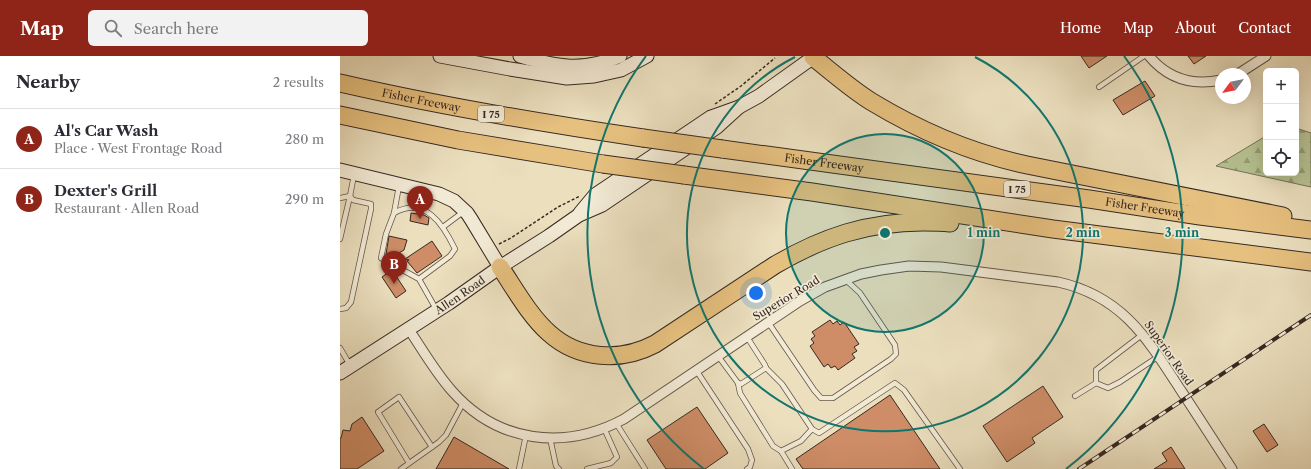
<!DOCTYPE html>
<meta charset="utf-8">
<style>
body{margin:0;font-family:"Libre Caslon Text",serif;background:#f2f2f3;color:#2b2b33}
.controls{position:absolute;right:12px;top:12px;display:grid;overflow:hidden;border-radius:6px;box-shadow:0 4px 16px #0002}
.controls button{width:36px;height:36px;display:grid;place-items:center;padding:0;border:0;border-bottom:1px solid #e1e1e2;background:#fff;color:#2b2b33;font:20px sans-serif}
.compass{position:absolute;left:875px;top:12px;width:36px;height:36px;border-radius:50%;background:#fff;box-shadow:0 4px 16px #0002;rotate:238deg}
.you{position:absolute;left:416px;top:237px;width:14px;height:14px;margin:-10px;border:3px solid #fff;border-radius:50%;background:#1a73e8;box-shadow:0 0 0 6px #1a73e833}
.badge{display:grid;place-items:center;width:26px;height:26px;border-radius:50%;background:#8f2418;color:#fff;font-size:13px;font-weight:700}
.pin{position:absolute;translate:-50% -33px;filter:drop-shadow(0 1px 2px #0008)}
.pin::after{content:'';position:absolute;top:21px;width:14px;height:12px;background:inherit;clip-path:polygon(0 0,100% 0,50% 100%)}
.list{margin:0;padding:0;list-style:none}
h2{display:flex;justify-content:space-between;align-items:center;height:52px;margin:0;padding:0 16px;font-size:17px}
h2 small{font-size:13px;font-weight:400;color:#7c7c81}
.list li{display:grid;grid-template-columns:26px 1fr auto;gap:12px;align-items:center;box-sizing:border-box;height:60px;padding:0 16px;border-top:1px solid #e1e1e2}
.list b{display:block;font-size:15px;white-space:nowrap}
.list p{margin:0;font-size:13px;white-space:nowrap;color:#7c7c81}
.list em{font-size:13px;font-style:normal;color:#7c7c81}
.icon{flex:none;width:22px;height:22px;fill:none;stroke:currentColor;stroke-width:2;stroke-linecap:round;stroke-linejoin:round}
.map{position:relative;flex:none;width:971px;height:413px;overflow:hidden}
header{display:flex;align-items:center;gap:24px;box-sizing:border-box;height:56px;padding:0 20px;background:#8f2418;color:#fff}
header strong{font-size:19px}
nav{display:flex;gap:22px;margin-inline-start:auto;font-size:14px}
.search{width:280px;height:36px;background:#f2f2f3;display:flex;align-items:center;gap:10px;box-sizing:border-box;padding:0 14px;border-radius:6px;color:#7c7c81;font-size:15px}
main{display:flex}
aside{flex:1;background:#fff}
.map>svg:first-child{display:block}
.forest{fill:url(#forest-firs);stroke:#76765a}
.building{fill:#ce8d67;stroke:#362923}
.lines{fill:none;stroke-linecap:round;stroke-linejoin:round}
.service-casing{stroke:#63564a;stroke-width:6}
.minor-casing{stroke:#63564a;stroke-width:11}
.secondary-casing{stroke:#362923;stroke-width:15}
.motorway-casing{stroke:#362923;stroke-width:19}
.path{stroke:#362923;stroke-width:1.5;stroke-dasharray:3 2;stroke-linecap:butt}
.service{stroke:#f2ead5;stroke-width:4.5}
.minor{stroke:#f2ead5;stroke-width:9}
.secondary{stroke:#f2ead5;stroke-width:13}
.motorway{stroke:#e6c07f;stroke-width:17}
.rail-casing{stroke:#362923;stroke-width:4}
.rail{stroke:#f2ead5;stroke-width:2.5;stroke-dasharray:8;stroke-linecap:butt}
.motorway-bridge-casing{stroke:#362923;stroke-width:19;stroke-linecap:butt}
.motorway-bridge{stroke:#e6c07f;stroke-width:17}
.ring{fill:none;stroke:#0f766e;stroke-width:2}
.labels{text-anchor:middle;stroke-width:3.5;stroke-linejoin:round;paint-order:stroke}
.shield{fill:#f2ead5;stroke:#6e6358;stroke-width:1}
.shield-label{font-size:10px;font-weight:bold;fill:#362923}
.street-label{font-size:11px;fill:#362923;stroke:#f2ead5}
.centre{fill:#0f766e;stroke:#f2ead5;stroke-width:2}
.ring-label{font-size:12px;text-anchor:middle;font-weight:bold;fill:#0f766e;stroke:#f2ead5;stroke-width:3.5;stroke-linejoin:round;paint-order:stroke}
</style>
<header>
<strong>Map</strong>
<div class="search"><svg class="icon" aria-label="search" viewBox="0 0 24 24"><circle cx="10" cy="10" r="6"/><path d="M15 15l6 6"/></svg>Search here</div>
<nav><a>Home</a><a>Map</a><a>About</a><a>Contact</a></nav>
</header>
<main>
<aside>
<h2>Nearby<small>2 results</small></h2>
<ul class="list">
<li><span class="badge">A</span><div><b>Al's Car Wash</b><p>Place · West Frontage Road</p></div><em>280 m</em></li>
<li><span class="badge">B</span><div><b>Dexter's Grill</b><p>Restaurant · Allen Road</p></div><em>290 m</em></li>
</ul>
</aside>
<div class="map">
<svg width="971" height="413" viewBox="0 0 971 413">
<defs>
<pattern id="forest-firs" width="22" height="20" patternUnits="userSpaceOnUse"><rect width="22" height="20" fill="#b7c291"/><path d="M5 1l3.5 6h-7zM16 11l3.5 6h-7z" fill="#969e76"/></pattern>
</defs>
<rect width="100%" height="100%" fill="#ebdfbe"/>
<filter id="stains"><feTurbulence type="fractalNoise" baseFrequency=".005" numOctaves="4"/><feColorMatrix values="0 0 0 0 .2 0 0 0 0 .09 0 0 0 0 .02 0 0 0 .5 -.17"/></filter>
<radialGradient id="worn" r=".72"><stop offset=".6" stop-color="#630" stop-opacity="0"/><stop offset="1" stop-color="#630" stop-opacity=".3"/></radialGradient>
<polygon class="forest" points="956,72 971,77 971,131 876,110 926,80 926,117 956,117"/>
<g class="building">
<polygon points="741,0 767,0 749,12"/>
<polygon points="848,0 866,0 854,8"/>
<polygon points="805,25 815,40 783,59 773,44"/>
<polygon points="71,157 84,159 89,162 88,169 70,165"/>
<polygon points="49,180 67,184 64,194 54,200 46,198"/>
<polygon points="92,185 102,200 77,217 67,205 69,204 65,203"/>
<polygon points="52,214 66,235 56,242 42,221"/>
<polygon points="490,264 493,268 497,265 500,269 504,266 519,288 514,291 517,295 512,298 515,302 498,314 495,310 491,312 488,308 484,311 470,290 474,287 471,283 475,280 472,276"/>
<polygon points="703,330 723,361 692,382 695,387 667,406 643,370"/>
<polygon points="550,339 600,413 463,413 456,403"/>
<polygon points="357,351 388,397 365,413 326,413 307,384"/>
<polygon points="22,361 44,395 17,413 0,413 0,382 1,382 3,374 10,375 12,368"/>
<polygon points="924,368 938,389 927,396 913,375"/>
<polygon points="114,381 169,413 96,413"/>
<polygon points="831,391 845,413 814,413 827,405 822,397"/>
</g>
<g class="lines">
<g class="service-casing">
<g id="service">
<polyline points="759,31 804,0"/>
<polyline points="0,142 10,140 0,183"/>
<polyline points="54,157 59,130"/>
<polyline points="103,171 123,156"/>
<path d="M79 223 41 202 46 178 54 157C85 140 103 168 115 193L110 200 79 223 96 253"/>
<polyline points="0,253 6,252 11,246 31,153 31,148 13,144 10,140 14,119"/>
<polyline points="428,266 474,334 481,342 493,342 551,303 556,298 555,289 520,237 506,224"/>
<polyline points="803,278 756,314 756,327 768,332 780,326 819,300"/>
<polyline points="0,292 10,309"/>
<polyline points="378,300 398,327 401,328 426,312 425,309 407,281"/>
<polyline points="356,314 408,393 412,404 410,411 407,413"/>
<polyline points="398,327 400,337 433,390 441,395 461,385 472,373 442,328 426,312"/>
<polyline points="735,340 756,327"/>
<polyline points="276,367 305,413"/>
<polyline points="472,373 479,377 555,327 564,334 620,413"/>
<polyline points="210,382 216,410 219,413"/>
<polyline points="441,395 452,413"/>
<polyline points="69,407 38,356 59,341 92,391"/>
<polyline points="61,413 99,386 106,379 123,347"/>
<polyline points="179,413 186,379"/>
<polyline points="247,413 271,407 277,401 264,372"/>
</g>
</g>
<g class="minor-casing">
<g id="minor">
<path d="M809 0C828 23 852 30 881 24"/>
<polyline points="898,18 926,0"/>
<path d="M68 272C82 293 95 316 112 335 158 387 224 395 284 363L460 245 485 231 521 218 541 214 569 210 601 211 718 226C782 240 807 282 840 333 858 360 875 387 892 413"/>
</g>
</g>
<g class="secondary-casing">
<g id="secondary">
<polyline points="100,0 170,13 227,22 254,20 281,14 307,0"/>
<path d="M180 0C217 11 243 16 280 0"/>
<polyline points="0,114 99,138 114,145 127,157 131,163 160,211"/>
<polyline points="240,157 255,139 371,61 399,51 419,40 475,0"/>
<path id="s1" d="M0 317 109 247 160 211 209 180 239 159 262 149 377 71 399 51"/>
</g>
</g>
<g class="motorway-casing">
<g id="motorway">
<path d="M473 1C492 16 511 33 532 46 580 75 631 97 687 109L943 160"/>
<path id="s2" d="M0 27C100 50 201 67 303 82"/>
<polyline points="0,59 118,84 263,108"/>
<path id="s3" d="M382 93 749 143 860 160 971 174"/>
<polyline points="344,119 472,136 713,173 971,206"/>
<path d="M160 211C175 233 189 259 209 277 239 304 281 306 315 288L435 209C483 181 527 166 583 166 592 166 601 166 610 167"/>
</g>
</g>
<g class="path">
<polyline points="375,48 401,30 435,2"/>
<polyline points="159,188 171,182 218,151 240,140"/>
</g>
<use href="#service" class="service"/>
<use href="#minor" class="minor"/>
<use href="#secondary" class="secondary"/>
<use href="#motorway" class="motorway"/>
<g class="rail-casing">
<polyline id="rail" points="739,413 971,259"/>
</g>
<use href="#rail" class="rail"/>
<g class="motorway-bridge-casing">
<g id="motorway-bridge">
<polyline points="303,82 382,93"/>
<polyline points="263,108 344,119"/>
</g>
</g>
<use href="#motorway-bridge" class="motorway-bridge"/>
</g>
<circle cx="545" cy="177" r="99" fill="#0f766e" fill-opacity=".12"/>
<g class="ring">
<circle cx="545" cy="177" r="99"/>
<path d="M635 1A198 198 0 1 1 455 1"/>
<path d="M364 413A297 297 0 0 1 306 0M784 0A297 297 0 0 1 726 413"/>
</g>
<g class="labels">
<g class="shield">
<rect x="138" y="50" width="26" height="16" rx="3"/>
<rect x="664" y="125" width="26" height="16" rx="3"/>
</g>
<g class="shield-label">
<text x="151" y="62">I 75</text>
<text x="677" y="137">I 75</text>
</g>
<g class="street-label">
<text dy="4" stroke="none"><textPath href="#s2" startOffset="83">Fisher Freeway</textPath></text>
<text dy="4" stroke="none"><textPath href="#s3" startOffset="103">Fisher Freeway</textPath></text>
<text dy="4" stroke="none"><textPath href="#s3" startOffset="427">Fisher Freeway</textPath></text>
<text dy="4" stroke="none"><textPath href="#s1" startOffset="143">Allen Road</textPath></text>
<text transform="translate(446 242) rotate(-31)" y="4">Superior Road</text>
<text transform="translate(829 297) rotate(55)" y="4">Superior Road</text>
</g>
</g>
<circle cx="545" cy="177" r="6" class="centre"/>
<g class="ring-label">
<text x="644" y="181">1 min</text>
<text x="743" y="181">2 min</text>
<text x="842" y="181">3 min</text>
</g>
<rect width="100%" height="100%" filter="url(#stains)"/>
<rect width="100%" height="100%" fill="url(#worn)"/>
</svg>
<div class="controls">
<button>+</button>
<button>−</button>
<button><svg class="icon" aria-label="locate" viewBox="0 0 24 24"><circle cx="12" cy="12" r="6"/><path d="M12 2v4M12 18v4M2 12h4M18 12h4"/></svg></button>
</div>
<svg class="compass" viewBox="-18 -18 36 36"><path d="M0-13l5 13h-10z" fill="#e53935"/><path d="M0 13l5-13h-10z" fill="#7c7c81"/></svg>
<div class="you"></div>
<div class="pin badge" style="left:80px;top:163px">A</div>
<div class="pin badge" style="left:54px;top:228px">B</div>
</div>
</main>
